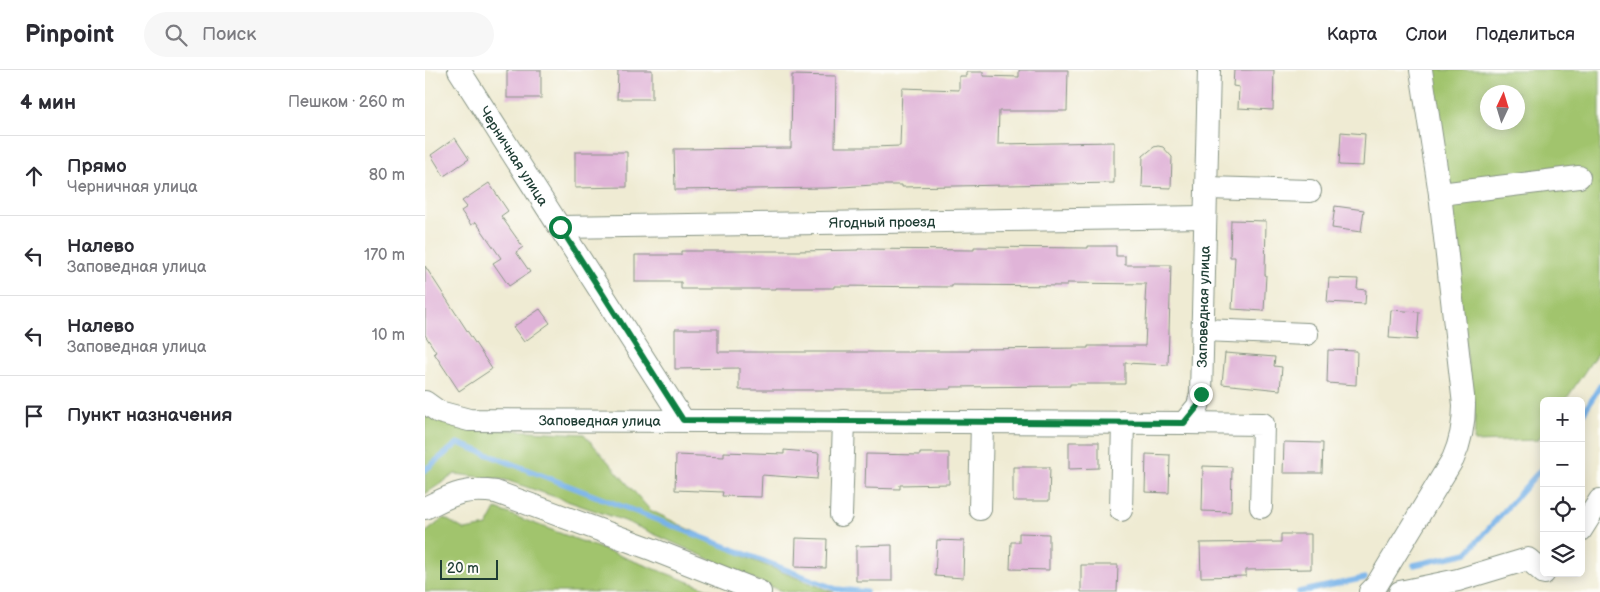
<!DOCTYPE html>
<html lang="ru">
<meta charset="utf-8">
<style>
body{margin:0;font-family:"Balsamiq Sans",sans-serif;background:#f7f7f7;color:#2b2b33}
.controls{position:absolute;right:15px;bottom:15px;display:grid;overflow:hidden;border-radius:8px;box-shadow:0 2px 12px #0003}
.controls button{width:45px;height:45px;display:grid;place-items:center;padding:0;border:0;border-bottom:1px solid #e1e1e2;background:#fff;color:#2b2b33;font:25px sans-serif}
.compass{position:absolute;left:1055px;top:15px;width:45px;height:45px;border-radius:50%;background:#fff;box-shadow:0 2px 12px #0003;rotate:4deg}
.scale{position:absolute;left:15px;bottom:12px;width:58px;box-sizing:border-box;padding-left:5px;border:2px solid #1f3d34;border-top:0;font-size:14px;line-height:18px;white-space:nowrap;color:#1f3d34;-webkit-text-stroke:4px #fdfcf7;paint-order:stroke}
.stop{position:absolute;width:15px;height:15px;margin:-11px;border:4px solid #0b8043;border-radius:50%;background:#fff}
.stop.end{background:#0b8043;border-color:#fff;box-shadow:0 1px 5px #0008}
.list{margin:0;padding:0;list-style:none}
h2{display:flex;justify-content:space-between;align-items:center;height:65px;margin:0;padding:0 20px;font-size:21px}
h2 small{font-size:16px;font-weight:400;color:#7c7c81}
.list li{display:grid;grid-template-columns:32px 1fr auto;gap:15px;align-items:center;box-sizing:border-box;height:80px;padding:0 20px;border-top:1px solid #e1e1e2}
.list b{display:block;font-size:19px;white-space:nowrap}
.list p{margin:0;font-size:16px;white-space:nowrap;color:#7c7c81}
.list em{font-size:16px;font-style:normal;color:#7c7c81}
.icon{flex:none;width:28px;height:28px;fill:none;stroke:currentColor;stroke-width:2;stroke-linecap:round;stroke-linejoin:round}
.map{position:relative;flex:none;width:1175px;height:522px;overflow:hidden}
header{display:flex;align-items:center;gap:30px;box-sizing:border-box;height:70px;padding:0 25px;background:#fff;border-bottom:1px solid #e1e1e2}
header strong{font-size:24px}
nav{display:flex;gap:28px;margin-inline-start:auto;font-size:18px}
.search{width:350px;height:45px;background:#f7f7f7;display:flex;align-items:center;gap:12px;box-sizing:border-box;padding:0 18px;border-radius:28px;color:#7c7c81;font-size:19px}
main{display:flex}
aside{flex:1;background:#fff}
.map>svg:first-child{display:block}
.green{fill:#a1c46d;stroke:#608050;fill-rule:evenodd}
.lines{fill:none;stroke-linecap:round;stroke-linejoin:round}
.stream{stroke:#78b3e9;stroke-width:5.5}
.building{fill:#e0b4d8}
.minor-casing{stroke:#879484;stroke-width:24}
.minor{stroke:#fff;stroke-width:22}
.route{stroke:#0b8043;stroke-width:6}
.labels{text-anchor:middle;stroke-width:4;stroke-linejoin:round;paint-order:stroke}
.street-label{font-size:14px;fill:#1f3d34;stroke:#fdfcf7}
</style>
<header>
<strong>Pinpoint</strong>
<div class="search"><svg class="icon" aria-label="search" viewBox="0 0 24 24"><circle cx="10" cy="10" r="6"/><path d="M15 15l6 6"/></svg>Поиск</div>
<nav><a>Карта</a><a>Слои</a><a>Поделиться</a></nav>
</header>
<main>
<aside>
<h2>4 мин<small>Пешком · 260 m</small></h2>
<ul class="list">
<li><svg class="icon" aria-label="ahead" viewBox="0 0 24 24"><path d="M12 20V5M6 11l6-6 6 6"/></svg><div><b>Прямо</b><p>Черничная улица</p></div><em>80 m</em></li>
<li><svg class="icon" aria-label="left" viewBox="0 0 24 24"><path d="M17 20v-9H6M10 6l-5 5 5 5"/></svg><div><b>Налево</b><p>Заповедная улица</p></div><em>170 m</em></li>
<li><svg class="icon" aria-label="left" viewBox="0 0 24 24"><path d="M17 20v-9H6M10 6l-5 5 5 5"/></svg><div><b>Налево</b><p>Заповедная улица</p></div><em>10 m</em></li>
<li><svg class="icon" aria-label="arrive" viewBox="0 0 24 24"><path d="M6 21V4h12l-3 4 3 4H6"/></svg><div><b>Пункт назначения</b></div></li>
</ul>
</aside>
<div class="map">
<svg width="1175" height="522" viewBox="0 0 1175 522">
<rect width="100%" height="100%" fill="#fdfcf7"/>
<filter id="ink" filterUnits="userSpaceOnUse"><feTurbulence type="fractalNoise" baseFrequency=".02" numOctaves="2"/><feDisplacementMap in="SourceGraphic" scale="10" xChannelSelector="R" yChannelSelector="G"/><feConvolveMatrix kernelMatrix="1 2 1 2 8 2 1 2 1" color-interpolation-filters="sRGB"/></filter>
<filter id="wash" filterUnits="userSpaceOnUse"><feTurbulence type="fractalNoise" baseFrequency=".0096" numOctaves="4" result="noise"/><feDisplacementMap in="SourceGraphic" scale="20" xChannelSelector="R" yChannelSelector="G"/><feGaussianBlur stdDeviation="1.12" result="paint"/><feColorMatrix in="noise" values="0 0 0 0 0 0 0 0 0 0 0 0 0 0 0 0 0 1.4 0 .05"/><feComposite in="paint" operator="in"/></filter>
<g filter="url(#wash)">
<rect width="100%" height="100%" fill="#efebd3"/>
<g class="green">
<path d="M1004 0H1175V279L1140 331H1119V361L1113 370 1049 372 1050 347ZM1062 22H1092V52H1062Z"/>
<polygon points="0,344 35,357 159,364 225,440 325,489 402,520 409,522 360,522 351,519 200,451 81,410 30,404 0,424"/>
<polygon points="71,439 291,522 0,522 0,463 19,448 40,460 62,456"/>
</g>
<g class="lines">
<g class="stream">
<polyline points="1156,347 1175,316"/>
<polyline points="0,400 33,373 411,519 441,522"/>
<polyline points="989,495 1042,483 1119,396"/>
<polyline points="874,522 940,508"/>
</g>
</g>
<g id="blocks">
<g class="building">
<rect x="82" y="0" width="34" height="28"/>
<polygon points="193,0 227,0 227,29 192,29"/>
<polygon points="594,0 643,0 642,41 574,41 573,74 689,72 689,113 477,117 477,115 448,115 402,118 250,120 249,79 366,78 367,5 411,6 410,77 448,77 475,76 477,18 534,20 534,6 541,6 541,2 558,2 558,6 594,7"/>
<polygon points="809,0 849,0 848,40 813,38 814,17 808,16"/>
<polygon points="916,62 940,64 938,96 914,95"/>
<polygon points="30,68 44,89 19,106 6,85"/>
<polygon points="733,76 738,77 747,87 746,118 717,117 718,86 729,77"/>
<polygon points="150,82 202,82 202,117 150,118"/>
<polygon points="64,113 83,141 76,146 98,177 91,182 105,202 84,216 68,193 76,188 51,152 46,155 36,141 42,137 37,131"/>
<polygon points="910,136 939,140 936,162 907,158"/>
<polygon points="806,150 841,151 840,205 841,205 839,241 807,239 810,187 805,187"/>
<polygon points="663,176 691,176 691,186 700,186 700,195 746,195 743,295 700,293 700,314 645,314 645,316 526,317 526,319 468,320 314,320 314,298 250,299 250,259 293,259 293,282 489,282 489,281 545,281 545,279 663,278 663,276 720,276 722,231 720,231 721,214 642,213 642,216 527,215 527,217 409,216 409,218 351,218 351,219 256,219 256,212 210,212 210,185 256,185 256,181 372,181 433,180 433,179 549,180 549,177 663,178"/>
<polygon points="0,196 67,299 34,321 9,283 11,282 0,265"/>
<polygon points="904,208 933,209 932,219 941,220 940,234 902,232"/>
<polygon points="115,239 125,253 99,272 88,257"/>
<polygon points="966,240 994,242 992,270 964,268"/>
<polygon points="903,280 932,281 931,315 902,313"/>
<polygon points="800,283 850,287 849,296 857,297 855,320 797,314"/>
<polygon points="644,372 674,372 674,398 644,399"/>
<polygon points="859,372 898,373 897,403 858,403"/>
<polygon points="359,380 394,383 392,409 337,405 336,427 297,426 298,422 250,420 251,385 299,387 299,382 359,384"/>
<polygon points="495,383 524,383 524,414 475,415 475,419 440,418 441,384 495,385"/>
<polygon points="721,384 745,385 744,423 720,422"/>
<polygon points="778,396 807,397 806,442 777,441"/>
<polygon points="588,397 625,397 624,431 588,431"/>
<polygon points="594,463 624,464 624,500 585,499 586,472 594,472"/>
<polygon points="856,464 886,464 886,499 821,500 821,506 776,507 775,473 856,472"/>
<polygon points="371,468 402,469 401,498 370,497"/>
<polygon points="512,470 539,471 538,508 510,506"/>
<polygon points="467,475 467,511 431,511 431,476"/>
<polygon points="656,495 693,495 692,522 656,522"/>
</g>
</g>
</g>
<g filter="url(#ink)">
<use href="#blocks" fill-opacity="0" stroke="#879484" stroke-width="1"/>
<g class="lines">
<g class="minor-casing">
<g id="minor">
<path id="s1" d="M34 0 258 350"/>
<polyline points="781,118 885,121"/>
<polyline points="1015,124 1154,107"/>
<path id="s2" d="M135 157 780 147"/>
<polyline points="778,260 882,264"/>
<path id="s3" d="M0 332 14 342 44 350 759 353 773 336 776 324 784 0"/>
<polyline points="759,353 838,354 836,437"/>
<path d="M0 438C29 424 38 418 71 422L229 480 335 522"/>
<polyline points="555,439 557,352"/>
<polyline points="696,440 698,352"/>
<polyline points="416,445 419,351"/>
<polyline points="1156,460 1175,430"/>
<path d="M945 522 951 516 1028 389C1036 371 1039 355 1039 335L1015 124 996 0"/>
<polyline points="975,522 1033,510 1103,489 1119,503"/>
</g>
</g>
<use href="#minor" class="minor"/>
</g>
</g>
<g class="lines" filter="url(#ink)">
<polyline class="route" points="135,157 258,350 759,353 773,336 776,324"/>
</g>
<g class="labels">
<g class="street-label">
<text dy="5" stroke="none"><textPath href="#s1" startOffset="102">Черничная улица</textPath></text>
<text dy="5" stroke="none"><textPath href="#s2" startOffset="322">Ягодный проезд</textPath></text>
<text dy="5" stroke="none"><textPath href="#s3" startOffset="885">Заповедная улица</textPath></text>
<text dy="5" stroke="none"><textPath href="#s3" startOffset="179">Заповедная улица</textPath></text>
</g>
</g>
</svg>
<div class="controls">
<button>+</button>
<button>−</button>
<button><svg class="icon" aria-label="locate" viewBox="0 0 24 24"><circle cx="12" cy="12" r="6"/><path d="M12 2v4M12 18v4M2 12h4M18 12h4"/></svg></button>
<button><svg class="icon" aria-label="layers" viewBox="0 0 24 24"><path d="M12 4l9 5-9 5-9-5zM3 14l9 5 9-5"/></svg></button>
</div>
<svg class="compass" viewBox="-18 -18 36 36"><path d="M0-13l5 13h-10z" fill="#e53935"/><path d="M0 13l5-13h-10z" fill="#7c7c81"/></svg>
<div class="scale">20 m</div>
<div class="stop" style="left:135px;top:157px"></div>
<div class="stop end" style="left:776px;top:324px"></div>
</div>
</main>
